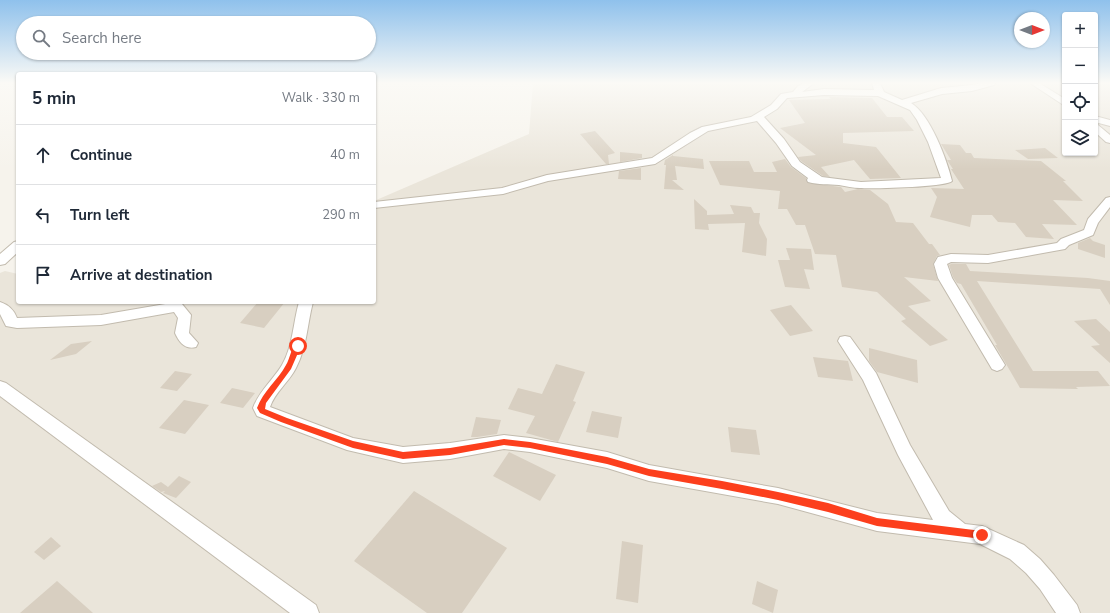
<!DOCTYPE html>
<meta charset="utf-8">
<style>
body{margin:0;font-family:"Nunito Sans",sans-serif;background:#f6f6f7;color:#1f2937}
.controls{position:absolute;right:12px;top:12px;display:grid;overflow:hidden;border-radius:4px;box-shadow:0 1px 3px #0004}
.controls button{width:36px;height:36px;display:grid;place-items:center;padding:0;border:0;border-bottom:1px solid #e0e1e3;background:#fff;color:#1f2937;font:20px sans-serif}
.compass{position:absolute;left:1014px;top:12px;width:36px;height:36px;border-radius:50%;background:#fff;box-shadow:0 1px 3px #0004;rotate:90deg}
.stop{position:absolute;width:12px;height:12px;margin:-9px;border:3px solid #fc3f1d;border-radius:50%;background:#fff}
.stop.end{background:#fc3f1d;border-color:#fff;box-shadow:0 1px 4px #0008}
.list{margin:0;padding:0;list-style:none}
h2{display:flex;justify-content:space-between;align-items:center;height:52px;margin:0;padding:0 16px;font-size:17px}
h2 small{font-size:13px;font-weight:400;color:#747a83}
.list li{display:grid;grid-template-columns:26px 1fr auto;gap:12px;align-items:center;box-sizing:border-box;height:60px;padding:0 16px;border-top:1px solid #e0e1e3}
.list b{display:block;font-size:15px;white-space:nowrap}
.list em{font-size:13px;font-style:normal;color:#747a83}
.icon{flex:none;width:22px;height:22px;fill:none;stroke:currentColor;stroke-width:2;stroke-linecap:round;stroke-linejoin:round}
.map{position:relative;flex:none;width:1110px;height:613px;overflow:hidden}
.search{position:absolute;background:#fff;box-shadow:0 1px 3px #0004;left:16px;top:16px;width:360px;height:44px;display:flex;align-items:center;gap:10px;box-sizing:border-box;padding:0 14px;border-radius:22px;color:#747a83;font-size:15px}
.panel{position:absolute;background:#fff;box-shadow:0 1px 3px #0004;left:16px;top:72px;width:360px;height:232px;border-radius:4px}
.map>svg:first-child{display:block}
.residential{fill:#eae5da}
.building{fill:#d8cfc1}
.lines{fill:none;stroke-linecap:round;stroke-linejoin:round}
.street-casing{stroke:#c2bbae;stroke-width:2}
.street{fill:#fff;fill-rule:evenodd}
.route{fill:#fc3f1d}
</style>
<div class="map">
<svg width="1110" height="613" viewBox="0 0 1110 613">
<rect width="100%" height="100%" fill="#f6f3ec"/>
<polygon class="residential" points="533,83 1065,83 1065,153 1095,153 1095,83 1110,83 1110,613 0,613 0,273 5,271 18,274 18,302 374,302 374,201 529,134"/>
<g class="building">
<polygon points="829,97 872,98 887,117 902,117 914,131 843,133 843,143 876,147 901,178 870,179 854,160 821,167 830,177 823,176 801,161 798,157 816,155 780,128 805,123 789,100 831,99"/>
<polygon points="595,131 615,153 608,155 609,164 606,164 580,134"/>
<polygon points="941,144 960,145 966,153 971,153 974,158 1041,161 1066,181 1063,181 1083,201 1053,200 1077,225 1042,224 1054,239 1026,237 1015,223 998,222 992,215 972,215 970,227 930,217 937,197 931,188 964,189 951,169 953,169 947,160 951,160"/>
<polygon points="1045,148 1058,158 1028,159 1015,150"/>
<polygon points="620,152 642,154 642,158 620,162"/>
<polygon points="673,155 673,156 703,159 704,169 675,166 677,180 672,180 684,190 664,189 666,165 664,165 665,160"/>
<polygon points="785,159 791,167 806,178 808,183 841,187 845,192 858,189 870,190 888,204 896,222 913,223 929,244 932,244 940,255 937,256 933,264 938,281 904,277 931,301 908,306 948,340 930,346 901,321 906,319 877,292 842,287 836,255 815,254 805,225 796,225 787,209 778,209 780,191 720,185 709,161 749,161 754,172 777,172 772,162"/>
<polygon points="641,168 641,180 618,179 619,171"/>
<polygon points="694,199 707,211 707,215 734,214 730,205 751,207 754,213 760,213 759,223 767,239 766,256 742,252 745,223 708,224 709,230 695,229"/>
<polygon points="1090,238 1093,241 1105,245 1105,258 1078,249 1078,243"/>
<polygon points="786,248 811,249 814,270 804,269 810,289 785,287 778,260 790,260"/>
<polygon points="951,264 966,264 970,271 1088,278 1110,281 1110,305 1100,289 977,281 1033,371 1098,371 1110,386 1076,387 1078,389 1020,388 995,345 997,345 961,284 957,283 953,277 949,265"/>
<polygon points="258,302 285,302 264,328 240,323"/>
<polygon points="791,305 813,331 790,336 770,310"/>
<polygon points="1096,319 1110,332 1110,363 1091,346 1100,345 1074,321"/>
<polygon points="92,341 76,354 50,360 71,344"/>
<polygon points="869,348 917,360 918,383 877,372 869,361"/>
<polygon points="813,357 848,361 853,381 818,377"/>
<polygon points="556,364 585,372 573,401 576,402 558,442 526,433 535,416 508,409 518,388 542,394"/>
<polygon points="175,371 192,374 177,391 160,388"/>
<polygon points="232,388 255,393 243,408 220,403"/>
<polygon points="184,400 209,405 185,434 159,428"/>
<polygon points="592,411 622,417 618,438 586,432"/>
<polygon points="476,417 501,420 497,434 477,437 471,437"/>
<polygon points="728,427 756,430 760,455 731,452"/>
<polygon points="509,452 556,475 540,501 493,476"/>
<polygon points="179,476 191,482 176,498 163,493 165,491 161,492 152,486 161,482 168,487"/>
<polygon points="414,491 507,548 462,613 427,613 354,561"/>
<polygon points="51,537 61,546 44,560 34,552"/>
<polygon points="622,541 643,545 638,603 616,599"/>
<polygon points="57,581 93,613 20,613"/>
<polygon points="757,581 778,590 773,613 752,604"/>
</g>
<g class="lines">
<g class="street-casing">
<g id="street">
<path d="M804 83H814L802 92 824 89 874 90 872 83H880L884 92 902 100 941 88 972 85 982 83H995L994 85 972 91 942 94 911 103C930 114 947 160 952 181 947 187 872 189 860 188 853 188 846 186 839 185 828 184 819 185 808 182L807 180 808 178 792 166 776 143 757 121 708 131 655 164 548 181 503 194 374 208V202L502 188 547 175 652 158 690 133 702 127 751 117 771 105 781 94 793 92 798 86ZM824 95 878 96 910 110 917 120 928 142 941 178 861 182 822 177 800 162 784 139 764 117 777 109 787 98Z"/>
<polygon points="1030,83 1039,83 1065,99 1065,106"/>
<polygon points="1095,116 1110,120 1110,126 1095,122"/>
<polygon points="1095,124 1098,125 1110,135 1110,143 1106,142 1095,132"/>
<polygon points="1110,197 1110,207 1098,223 1093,235 1069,245 1065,249 988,263 951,262 947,264 952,278 1005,365 1002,369 997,371 992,369 938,278 934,264 938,257 951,254 988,255 1057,243 1061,239 1084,230 1088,219 1106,198"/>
<polygon points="18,241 18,252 5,264 0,265 0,254 14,242"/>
<path d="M0 302C9 305 14 310 17 318L101 315 177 302 182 304 191 315 189 333 198 343 196 347C185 350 179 342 175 333L178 318 174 312 101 325 17 328 6 326 0 314Z"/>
<path d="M299 302H313C307 325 307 347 296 368 289 382 275 392 270 407L353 438 403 447 450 443 504 435 530 438 607 452 649 465 778 488 877 513 933 520 898 455 863 380 838 341 840 337 845 336 850 337 876 373 910 445 949 511 965 524 982 526 1024 545 1040 559 1054 575 1077 605 1080 613H1056L1040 589 1026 573 1010 559 980 544 877 531 778 504 649 481 607 468 530 452 504 449 450 459 403 463 347 450 257 416 253 408C259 391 273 380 282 365 293 346 293 323 299 302Z"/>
<polygon points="0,381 6,383 316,605 319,613 290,613 0,396"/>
</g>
</g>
<use href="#street" class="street"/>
</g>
<linearGradient id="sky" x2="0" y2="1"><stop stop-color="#8fc1ec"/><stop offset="0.49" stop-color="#fbfaf6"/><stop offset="1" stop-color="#fbfaf6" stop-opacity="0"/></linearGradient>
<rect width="1110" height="169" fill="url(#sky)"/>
<path class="route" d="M298 343 301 346 291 369 266 403 265 409 287 418 353 441 403 452 450 448 504 439 530 442 607 457 649 469 722 481 778 492 828 503 877 518 982 531 985 532 986 535 985 538 982 539 877 526 828 512 778 500 722 489 649 476 607 464 530 448 504 445 450 455 403 459 353 448 281 422 260 413 257 408C263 391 278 380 286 365 290 359 291 346 298 343Z"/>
</svg>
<div class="controls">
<button>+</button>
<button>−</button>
<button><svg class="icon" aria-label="locate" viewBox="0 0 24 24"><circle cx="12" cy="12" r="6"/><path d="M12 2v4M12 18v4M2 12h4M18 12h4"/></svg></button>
<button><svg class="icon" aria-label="layers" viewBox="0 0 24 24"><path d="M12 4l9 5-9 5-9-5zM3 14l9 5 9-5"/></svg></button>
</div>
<svg class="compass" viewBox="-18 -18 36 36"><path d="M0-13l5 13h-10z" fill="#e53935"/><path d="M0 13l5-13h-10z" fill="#747a83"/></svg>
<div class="stop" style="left:298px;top:346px"></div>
<div class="stop end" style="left:982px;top:535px"></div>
<div class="search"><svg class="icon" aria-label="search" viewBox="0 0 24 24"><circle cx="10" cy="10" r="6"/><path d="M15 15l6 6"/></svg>Search here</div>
<section class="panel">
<h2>5 min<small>Walk · 330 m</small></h2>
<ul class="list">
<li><svg class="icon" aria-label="ahead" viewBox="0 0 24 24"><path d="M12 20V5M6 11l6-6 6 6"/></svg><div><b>Continue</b></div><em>40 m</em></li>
<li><svg class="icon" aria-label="left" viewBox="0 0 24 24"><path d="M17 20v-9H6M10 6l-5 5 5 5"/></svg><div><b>Turn left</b></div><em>290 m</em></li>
<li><svg class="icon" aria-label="arrive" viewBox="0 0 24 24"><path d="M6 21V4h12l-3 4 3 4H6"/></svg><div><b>Arrive at destination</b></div></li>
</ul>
</section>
</div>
